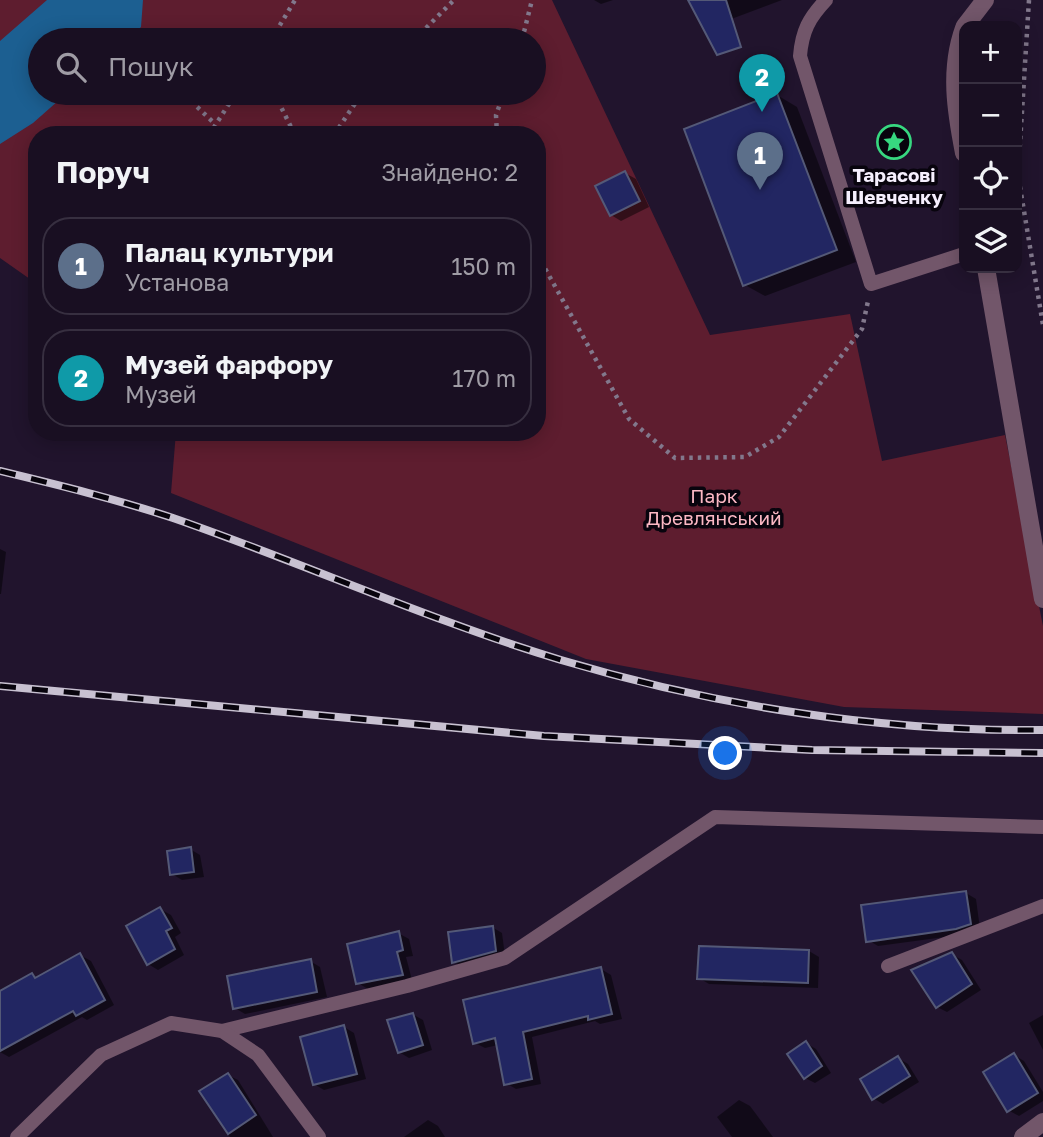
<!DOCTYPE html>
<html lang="uk">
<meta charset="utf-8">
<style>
body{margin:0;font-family:"Golos Text",sans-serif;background:#22182a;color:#f1f3f6}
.controls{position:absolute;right:21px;top:21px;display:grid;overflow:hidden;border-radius:14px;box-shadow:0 4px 18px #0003}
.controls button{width:63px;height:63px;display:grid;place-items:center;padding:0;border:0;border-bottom:2px solid #372f40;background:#190f22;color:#f1f3f6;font:35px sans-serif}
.you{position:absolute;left:726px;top:754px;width:24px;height:24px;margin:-18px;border:5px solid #fff;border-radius:50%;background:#1a73e8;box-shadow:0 0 0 10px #1a73e833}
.badge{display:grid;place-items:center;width:46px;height:46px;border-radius:50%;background:#37d880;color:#fff;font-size:23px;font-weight:700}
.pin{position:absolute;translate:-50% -58px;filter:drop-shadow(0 2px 4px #0008)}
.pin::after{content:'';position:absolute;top:37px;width:24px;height:21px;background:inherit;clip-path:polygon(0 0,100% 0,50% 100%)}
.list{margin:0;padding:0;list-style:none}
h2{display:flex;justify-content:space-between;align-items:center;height:91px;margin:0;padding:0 28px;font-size:30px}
h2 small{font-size:23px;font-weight:400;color:#9f9ca5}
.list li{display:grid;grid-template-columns:46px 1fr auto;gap:21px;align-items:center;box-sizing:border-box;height:98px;margin:0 14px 14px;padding:0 14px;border:2px solid #372f40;border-radius:28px}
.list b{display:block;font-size:26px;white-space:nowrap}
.list p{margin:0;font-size:23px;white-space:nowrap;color:#9f9ca5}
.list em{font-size:23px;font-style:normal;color:#9f9ca5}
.icon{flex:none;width:38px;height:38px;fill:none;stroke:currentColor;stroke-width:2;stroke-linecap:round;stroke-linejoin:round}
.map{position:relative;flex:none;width:1043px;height:1137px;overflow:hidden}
.search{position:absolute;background:#190f22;box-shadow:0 4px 18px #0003;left:28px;top:28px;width:518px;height:77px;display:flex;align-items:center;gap:18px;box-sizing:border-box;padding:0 24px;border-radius:38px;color:#9f9ca5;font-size:26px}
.panel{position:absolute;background:#190f22;box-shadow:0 4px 18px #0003;left:28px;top:126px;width:518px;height:315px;border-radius:28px}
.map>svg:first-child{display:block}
.green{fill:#5e1d2f;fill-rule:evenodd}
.water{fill:#1c5f91}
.shadow{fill:#0007}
.building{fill:#222662;stroke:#545977;stroke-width:2}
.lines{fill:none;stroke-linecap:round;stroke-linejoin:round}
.path{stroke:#82788c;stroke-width:4.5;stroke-dasharray:3.5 5;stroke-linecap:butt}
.service{stroke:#72566a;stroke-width:14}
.minor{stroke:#72566a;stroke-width:18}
.tertiary{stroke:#72566a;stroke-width:18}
.rail-casing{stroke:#c8c1d1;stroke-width:8}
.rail{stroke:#08040d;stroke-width:5;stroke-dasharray:16;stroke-linecap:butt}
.labels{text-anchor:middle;stroke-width:7;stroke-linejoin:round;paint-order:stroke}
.poi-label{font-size:19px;font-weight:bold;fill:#f5effd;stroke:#08040d}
.park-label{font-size:19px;fill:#fcb8c4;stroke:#08040d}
</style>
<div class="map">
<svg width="1043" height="1137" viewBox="0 0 1043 1137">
<rect width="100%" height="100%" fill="#21142d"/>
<path class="green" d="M0 0H552L710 335 850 314 882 461 1005 435 1043 626V714L844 707 586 659 171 493 176 432H537V135H37V284L0 258ZM40 40H534V93H40Z"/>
<polygon class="water" points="47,0 143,0 141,27 127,40 40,40 40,93 67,93 33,123 0,144 0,41"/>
<g class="shadow">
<polygon points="594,0 613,0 601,4"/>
<polygon points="712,0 782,0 726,21"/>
<polygon points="777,95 797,107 856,262 765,296 745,285"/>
<polygon points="625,173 636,179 649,207 621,221 611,215"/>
<polygon points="0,549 6,552 1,594 0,594"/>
<polygon points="190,849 200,855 204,877 182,880 172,874"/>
<polygon points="966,893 976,899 980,929 967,934 878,946 868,940"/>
<polygon points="160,909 171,915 181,933 175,937 184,955 158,970 148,964"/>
<polygon points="492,927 502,933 505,956 464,968 454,962"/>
<polygon points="398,933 409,939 413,956 406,957 412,980 368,989 358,983"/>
<polygon points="809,951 819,957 818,988 709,984 699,978"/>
<polygon points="951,954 962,960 981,990 947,1012 937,1007"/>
<polygon points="80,955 91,961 114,1005 87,1020 82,1017 9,1057 0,1052 0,993 32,975 38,979"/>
<polygon points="310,961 320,967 327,997 245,1014 235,1008"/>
<polygon points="601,969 611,975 622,1019 600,1024 595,1021 532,1037 541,1084 516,1089 506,1083 498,1045 485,1048 475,1043"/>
<polygon points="412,1014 423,1020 432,1050 409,1058 399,1052"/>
<polygon points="1043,1015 1043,1050 1029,1023"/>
<polygon points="344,1027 354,1033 366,1079 324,1090 314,1084"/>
<polygon points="806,1043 816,1049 831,1073 815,1083 805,1078"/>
<polygon points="1014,1055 1024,1061 1043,1092 1043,1101 1019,1116 1008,1110"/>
<polygon points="898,1058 908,1064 919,1082 883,1104 873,1098"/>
<polygon points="228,1075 238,1080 273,1137 230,1137 202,1092"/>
<polygon points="739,1100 750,1106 773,1137 732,1137 717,1117"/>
<polygon points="428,1120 438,1126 445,1137 404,1137"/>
</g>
<g class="building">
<polygon points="688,0 726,0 741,47 717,55"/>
<polygon points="777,93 837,250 743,286 684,129"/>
<polygon points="625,171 640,201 610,216 595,186"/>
<polygon points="191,847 194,872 170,875 167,851"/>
<polygon points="966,891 971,924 956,929 866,942 861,905"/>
<polygon points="160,907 172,928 166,931 175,949 147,965 126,926"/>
<polygon points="493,926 496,951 452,963 448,932"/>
<polygon points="399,931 403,950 397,952 403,975 356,984 347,944"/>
<polygon points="699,946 809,950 808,983 697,979"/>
<polygon points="952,952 972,984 936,1008 911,970"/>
<polygon points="80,953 105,1000 76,1016 73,1011 0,1051 0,991 32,973 35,978"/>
<polygon points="311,959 317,992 233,1009 227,976"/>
<polygon points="601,967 612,1014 588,1020 588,1016 523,1032 532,1079 504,1085 495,1038 473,1044 463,1000"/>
<polygon points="413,1013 423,1045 398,1053 387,1020"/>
<polygon points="344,1025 357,1074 313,1085 300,1037"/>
<polygon points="806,1041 822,1066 804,1079 787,1054"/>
<polygon points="1014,1053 1038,1093 1007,1112 983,1072"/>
<polygon points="898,1056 910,1076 872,1100 860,1079"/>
<polygon points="228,1073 256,1115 228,1134 199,1091"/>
</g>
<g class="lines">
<g class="path">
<polyline points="1029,0 1018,175 1043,325"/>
<polyline points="271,40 295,0"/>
<polyline points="414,40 454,0"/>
<polyline points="522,40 532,0"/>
<polyline points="110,93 113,99 118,101 133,93"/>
<polyline points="176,93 192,102 215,124"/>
<polyline points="274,93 295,135"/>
<polyline points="209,135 236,93"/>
<polyline points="334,135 362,93"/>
<polyline points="497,135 496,115 504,93"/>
<polyline points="537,254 629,419 675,458 745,457 779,437 862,329 868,301"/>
</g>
<g class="service">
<path d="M826 0C809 18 802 31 800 56L871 284 964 254"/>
<polyline points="888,966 1043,906"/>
<polyline points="222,1031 407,986 505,958 715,817 1043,827"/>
<polyline points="17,1137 101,1055 171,1023 222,1031 258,1055 319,1137"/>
</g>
<polyline class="minor" points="1023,1137 1043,1122"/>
<g class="tertiary">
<polyline points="965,26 985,0"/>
<path d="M964 28C949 69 956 112 964 153"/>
<polyline points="986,268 1043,599"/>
</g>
<g class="rail-casing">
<g id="rail">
<path d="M0 471C58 485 116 499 173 518 303 563 429 620 561 660 715 706 881 732 1043 730"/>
<polyline points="0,686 544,736 812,750 1043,753"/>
</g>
</g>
<use href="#rail" class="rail"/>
</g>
<defs>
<g id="sight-ring" transform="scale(1.75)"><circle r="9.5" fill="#08040d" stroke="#37d880" stroke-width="1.5"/><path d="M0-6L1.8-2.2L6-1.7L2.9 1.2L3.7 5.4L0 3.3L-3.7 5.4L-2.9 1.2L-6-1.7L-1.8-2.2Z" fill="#37d880"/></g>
</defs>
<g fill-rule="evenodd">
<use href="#sight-ring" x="894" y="142"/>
</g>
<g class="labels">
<g class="poi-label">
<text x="894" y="182">Тарасові<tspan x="894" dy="22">Шевченку</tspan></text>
</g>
<g class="park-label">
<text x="714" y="503">Парк<tspan x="714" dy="22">Древлянський</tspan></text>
</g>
</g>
</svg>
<div class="controls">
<button>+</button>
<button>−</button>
<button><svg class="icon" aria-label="locate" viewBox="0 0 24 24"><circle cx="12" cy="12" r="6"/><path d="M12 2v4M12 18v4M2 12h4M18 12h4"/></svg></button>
<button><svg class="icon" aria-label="layers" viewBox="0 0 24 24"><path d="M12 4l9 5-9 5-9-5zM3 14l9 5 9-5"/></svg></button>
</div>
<div class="you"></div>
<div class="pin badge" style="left:760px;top:190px;background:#5c6f8a">1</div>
<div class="pin badge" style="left:762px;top:112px;background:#0f9aa8">2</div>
<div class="search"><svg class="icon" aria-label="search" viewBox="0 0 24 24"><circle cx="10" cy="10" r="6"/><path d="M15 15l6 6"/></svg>Пошук</div>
<section class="panel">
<h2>Поруч<small>Знайдено: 2</small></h2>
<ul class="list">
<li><span class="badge" style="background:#5c6f8a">1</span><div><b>Палац культури</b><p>Установа</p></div><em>150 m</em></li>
<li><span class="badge" style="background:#0f9aa8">2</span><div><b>Музей фарфору</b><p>Музей</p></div><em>170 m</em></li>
</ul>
</section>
</div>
